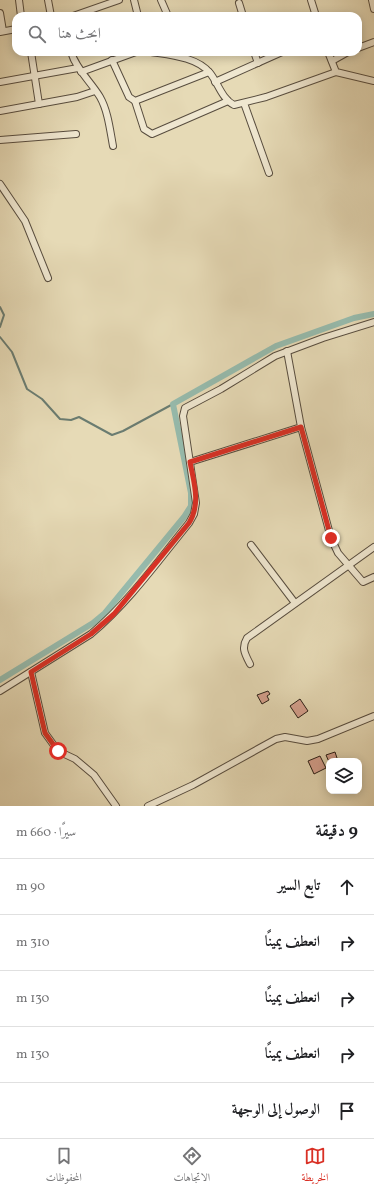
<!DOCTYPE html>
<html lang="ar">
<meta charset="utf-8">
<style>
body{margin:0;font-family:Vollkorn,Amiri,serif;background:#f2f2f2;color:#202124;direction:rtl}
.controls{position:absolute;right:12px;bottom:12px;display:grid;overflow:hidden;border-radius:8px;box-shadow:0 2px 10px #0003}
.controls button{width:36px;height:36px;display:grid;place-items:center;padding:0;border:0;border-bottom:1px solid #e0e0e0;background:#fff;color:#202124;font:20px sans-serif}
.stop{position:absolute;width:12px;height:12px;margin:-9px;border:3px solid #d93025;border-radius:50%;background:#fff}
.stop.end{background:#d93025;border-color:#fff;box-shadow:0 1px 4px #0008}
.list{margin:0;padding:0;list-style:none}
h2{display:flex;justify-content:space-between;align-items:center;height:52px;margin:0;padding:0 16px;font-size:17px}
h2 small{font-size:13px;font-weight:400;color:#757577}
.list li{display:grid;grid-template-columns:26px 1fr auto;gap:12px;align-items:center;box-sizing:border-box;height:56px;padding:0 16px;border-top:1px solid #e0e0e0}
.list b{display:block;font-size:15px;white-space:nowrap}
.list em{font-size:13px;font-style:normal;color:#757577}
.icon{flex:none;width:22px;height:22px;fill:none;stroke:currentColor;stroke-width:2;stroke-linecap:round;stroke-linejoin:round}
.map{position:relative;flex:none;width:374px;height:806px;overflow:hidden;direction:ltr}
.search{position:absolute;background:#fff;box-shadow:0 2px 10px #0003;left:12px;right:12px;top:12px;height:44px;display:flex;align-items:center;gap:10px;box-sizing:border-box;padding:0 14px;border-radius:12px;color:#757577;font-size:15px}
.sheet{height:332px;background:#fff}
nav{display:flex;justify-content:space-around;align-items:center;box-sizing:border-box;height:56px;border-top:1px solid #e0e0e0;background:#fff;font-size:11px;color:#757577}
nav a{display:grid;justify-items:center;gap:2px}
nav .on{color:#d93025}
.map>svg:first-child{display:block}
.lines{fill:none;stroke-linecap:round;stroke-linejoin:round}
.stream{stroke:#6a7c71;stroke-width:2}
.canal{stroke:#96bbad;stroke-width:6}
.building{fill:#d7a290;stroke:#291e17}
.street-casing{stroke:#584d3f;stroke-width:8}
.street{stroke:#efe7d0;stroke-width:6}
.route{stroke:#d93025;stroke-width:5}
</style>
<div class="map">
<svg width="374" height="806" viewBox="0 0 374 806">
<rect width="100%" height="100%" fill="#e6dab6"/>
<filter id="stains"><feTurbulence type="fractalNoise" baseFrequency=".005" numOctaves="4"/><feColorMatrix values="0 0 0 0 .2 0 0 0 0 .09 0 0 0 0 .02 0 0 0 .5 -.17"/></filter>
<radialGradient id="worn" r=".72"><stop offset=".6" stop-color="#630" stop-opacity="0"/><stop offset="1" stop-color="#630" stop-opacity=".3"/></radialGradient>
<g class="lines">
<g class="stream">
<polyline points="0,307 4,315 0,327"/>
<polyline points="0,337 12,352 27,389 42,399 60,419 71,420 79,417 112,435 123,431 173,404"/>
</g>
<polyline class="canal" points="0,680 93,623 105,613 184,517 191,506 191,493 173,404 276,346 354,318 374,314"/>
</g>
<g class="building">
<polygon points="268,691 270,694 267,696 269,700 262,704 257,695"/>
<polygon points="300,699 308,711 298,718 290,706"/>
<polygon points="335,752 338,761 329,762 326,755"/>
<polygon points="320,756 326,768 314,774 308,761"/>
</g>
<g class="lines">
<g class="street-casing">
<g id="street">
<polyline points="19,0 21,16"/>
<polyline points="48,0 51,16"/>
<polyline points="134,0 138,16"/>
<polyline points="161,0 168,16"/>
<polyline points="311,0 316,16"/>
<polyline points="372,0 374,9"/>
<polyline points="239,3 243,16"/>
<polyline points="0,13 3,31"/>
<polyline points="73,16 119,0"/>
<polyline points="0,32 16,29"/>
<polyline points="358,48 374,42"/>
<polyline points="31,52 39,104"/>
<path d="M71 52C76 69 91 82 100 97 108 111 110 130 113 146"/>
<path d="M151 52C170 55 197 57 210 73 218 83 222 99 234 105L266 97 336 72"/>
<polyline points="254,52 258,63"/>
<polyline points="328,52 336,72 374,81"/>
<polyline points="112,60 129,97 135,101 209,72"/>
<polyline points="332,61 348,52"/>
<polyline points="81,72 136,52"/>
<polyline points="0,82 78,68"/>
<polyline points="215,82 282,52"/>
<polyline points="135,101 144,129 152,134 228,101"/>
<polyline points="244,103 269,173"/>
<polyline points="0,111 77,97 95,91"/>
<polyline points="0,140 76,134"/>
<polyline points="0,184 25,221 48,278"/>
<polyline points="301,427 331,538 338,553 363,582 374,577"/>
<polyline points="190,462 301,427 287,351"/>
<polyline points="251,545 295,603"/>
<path d="M250 664C245 654 241 648 247 638L374 547"/>
<polyline points="31,672 45,733 58,751 75,759 94,775 116,806"/>
<path d="M0 691 91 634C129 602 158 561 189 523L194 514 196 503 183 416 185 408 221 389 275 356 323 338 374 322"/>
<polyline points="148,806 193,785 276,739 285,737 307,741 318,739 374,716"/>
</g>
</g>
<use href="#street" class="street"/>
</g>
<g class="lines">
<path class="route" d="M58 751 45 733 31 672 91 634 114 614 189 523C201 504 194 483 190 462L301 427 331 538"/>
</g>
<rect width="100%" height="100%" filter="url(#stains)"/>
<rect width="100%" height="100%" fill="url(#worn)"/>
</svg>
<div class="controls">
<button><svg class="icon" aria-label="layers" viewBox="0 0 24 24"><path d="M12 4l9 5-9 5-9-5zM3 14l9 5 9-5"/></svg></button>
</div>
<div class="stop" style="left:58px;top:751px"></div>
<div class="stop end" style="left:331px;top:538px"></div>
<div class="search"><svg class="icon" aria-label="search" viewBox="0 0 24 24"><circle cx="10" cy="10" r="6"/><path d="M15 15l6 6"/></svg>ابحث هنا</div>
</div>
<section class="sheet">
<h2>9 دقيقة<small>سيرًا · 660 m</small></h2>
<ul class="list">
<li><svg class="icon" aria-label="ahead" viewBox="0 0 24 24"><path d="M12 20V5M6 11l6-6 6 6"/></svg><div><b>تابع السير</b></div><em>90 m</em></li>
<li><svg class="icon" aria-label="right" viewBox="0 0 24 24"><path d="M7 20v-9h11M14 6l5 5-5 5"/></svg><div><b>انعطف يمينًا</b></div><em>310 m</em></li>
<li><svg class="icon" aria-label="right" viewBox="0 0 24 24"><path d="M7 20v-9h11M14 6l5 5-5 5"/></svg><div><b>انعطف يمينًا</b></div><em>130 m</em></li>
<li><svg class="icon" aria-label="right" viewBox="0 0 24 24"><path d="M7 20v-9h11M14 6l5 5-5 5"/></svg><div><b>انعطف يمينًا</b></div><em>130 m</em></li>
<li><svg class="icon" aria-label="arrive" viewBox="0 0 24 24"><path d="M6 21V4h12l-3 4 3 4H6"/></svg><div><b>الوصول إلى الوجهة</b></div></li>
</ul>
</section>
<nav>
<a class="on"><svg class="icon" aria-label="map" viewBox="0 0 24 24"><path d="M3 6l6-2 6 2 6-2v14l-6 2-6-2-6 2zM9 4v14M15 6v14"/></svg>الخريطة</a>
<a><svg class="icon" aria-label="directions" viewBox="0 0 24 24"><path d="M12 3l9 9-9 9-9-9zM9 14v-3h6M13 9l2 2-2 2"/></svg>الاتجاهات</a>
<a><svg class="icon" aria-label="saved" viewBox="0 0 24 24"><path d="M7 4h10v16l-5-4-5 4z"/></svg>المحفوظات</a>
</nav>
